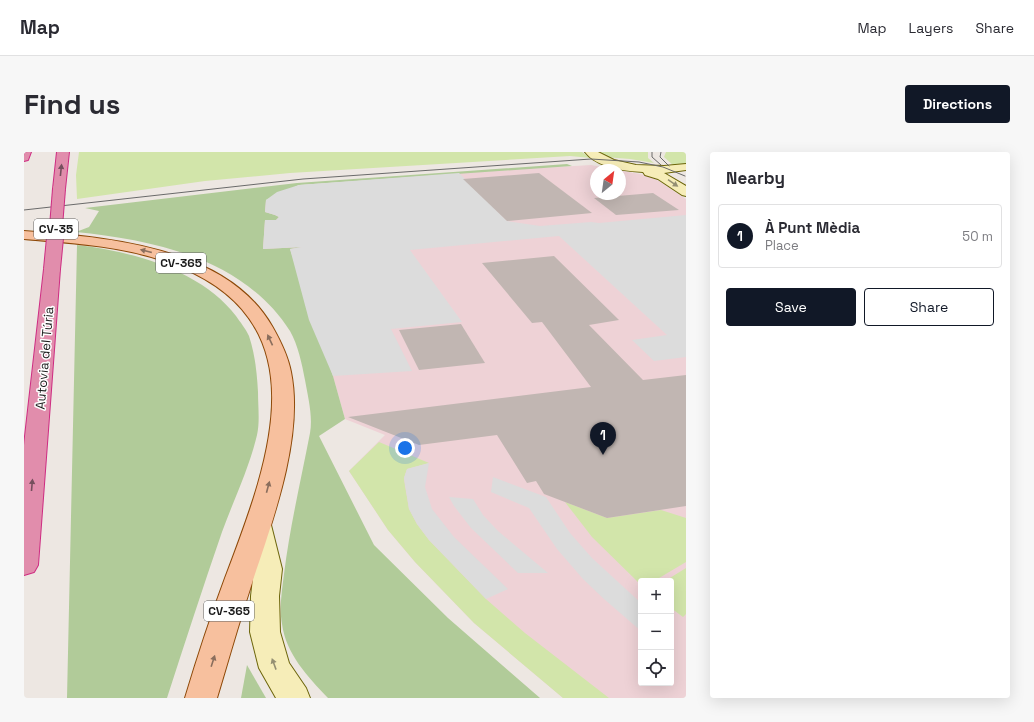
<!DOCTYPE html>
<meta charset="utf-8">
<style>
body{margin:0;font-family:"Space Grotesk",sans-serif;background:#f7f7f7;color:#2b2b33}
.controls{position:absolute;right:12px;bottom:12px;display:grid;overflow:hidden;border-radius:4px;box-shadow:0 4px 16px #0002}
.controls button{width:36px;height:36px;display:grid;place-items:center;padding:0;border:0;border-bottom:1px solid #e1e1e2;background:#fff;color:#2b2b33;font:20px sans-serif}
.compass{position:absolute;left:566px;top:12px;width:36px;height:36px;border-radius:50%;background:#fff;box-shadow:0 4px 16px #0002;rotate:29deg}
.you{position:absolute;left:381px;top:296px;width:14px;height:14px;margin:-10px;border:3px solid #fff;border-radius:50%;background:#1a73e8;box-shadow:0 0 0 6px #1a73e833}
.badge{display:grid;place-items:center;width:26px;height:26px;border-radius:50%;background:#111827;color:#fff;font-size:13px;font-weight:700}
.pin{position:absolute;translate:-50% -33px;filter:drop-shadow(0 1px 2px #0008)}
.pin::after{content:'';position:absolute;top:21px;width:14px;height:12px;background:inherit;clip-path:polygon(0 0,100% 0,50% 100%)}
.list{margin:0;padding:0;list-style:none}
h2{display:flex;justify-content:space-between;align-items:center;height:52px;margin:0;padding:0 16px;font-size:17px}
h2 small{font-size:13px;font-weight:400;color:#7c7c81}
.list li{display:grid;grid-template-columns:26px 1fr auto;gap:12px;align-items:center;box-sizing:border-box;height:64px;margin:0 8px 8px;padding:0 8px;border:1px solid #e1e1e2;border-radius:4px}
.list b{display:block;font-size:15px;white-space:nowrap}
.list p{margin:0;font-size:13px;white-space:nowrap;color:#7c7c81}
.list em{font-size:13px;font-style:normal;color:#7c7c81}
.actions{display:flex;gap:8px;padding:12px 16px}
.actions a{flex:1;padding:9px 0;border:1px solid #111827;border-radius:4px;text-align:center;font-size:14px;color:#111827}
.actions .main{background:#111827;color:#fff}
.icon{flex:none;width:22px;height:22px;fill:none;stroke:currentColor;stroke-width:2;stroke-linecap:round;stroke-linejoin:round}
.map{position:relative;flex:none;width:662px;height:546px;overflow:hidden;border-radius:4px}
header{display:flex;align-items:center;gap:24px;box-sizing:border-box;height:56px;padding:0 20px;background:#fff;border-bottom:1px solid #e1e1e2}
header strong{font-size:19px}
nav{display:flex;gap:22px;margin-inline-start:auto;font-size:14px}
.intro{display:flex;align-items:center;justify-content:space-between;box-sizing:border-box;height:96px;padding:0 24px}
h1{margin:0;font-size:28px}
.button{padding:10px 18px;border-radius:4px;background:#111827;color:#fff;font-size:14px;font-weight:700}
main{display:flex;gap:24px;padding:0 24px}
aside{flex:1;background:#fff;border-radius:4px;box-shadow:0 4px 16px #0002}
.map>svg:first-child{display:block}
.commercial{fill:#eed2d6;fill-rule:evenodd}
.grass{fill:#d2e5aa}
.forest{fill:#b1cb99}
.parking{fill:#dcdcdc}
.building{fill:#c1b6b2}
.lines{fill:none;stroke-linecap:round;stroke-linejoin:round}
.secondary-casing{stroke:#6c650a;stroke-width:2}
.primary-casing{stroke:#8d4807;stroke-width:2}
.highway-casing{stroke:#ce2c82;stroke-width:2}
.secondary{fill:#f6edb8;fill-rule:evenodd}
.primary{fill:#f7c09e;fill-rule:evenodd}
.highway{fill:#e18dac;fill-rule:evenodd}
.tram{stroke:#6a6a6a;stroke-width:1}
.highway-bridge-far1-casing{stroke:#ce2c82;stroke-width:14;stroke-linecap:butt}
.highway-bridge-casing{stroke:#ce2c82;stroke-width:18;stroke-linecap:butt}
.highway-bridge-far1{stroke:#e18dac;stroke-width:12}
.highway-bridge{stroke:#e18dac;stroke-width:16}
.oneway{fill:#754f5d}
.oneway2{fill:#948f72}
.oneway3{fill:#8a6e5d}
.labels{text-anchor:middle;stroke-width:3;stroke-linejoin:round;paint-order:stroke}
.shield{fill:#fff;stroke:#606060;stroke-width:1}
.shield-label{font-size:12px;font-weight:bold;fill:#1c1c1c}
.street-label{font-size:13px;fill:#1c1c1c;stroke:#fff}
</style>
<header>
<strong>Map</strong>
<nav><a>Map</a><a>Layers</a><a>Share</a></nav>
</header>
<div class="intro"><h1>Find us</h1><a class="button">Directions</a></div>
<main>
<div class="map">
<svg width="662" height="546" viewBox="0 0 662 546">
<rect width="100%" height="100%" fill="#ede7e2"/>
<path class="commercial" d="M567 13 621 23 635 29 662 47V546H539L450 471 391 410 364 378 325 319 361 283 321 267 309 224 205 84 242 48 435 21ZM572 18H596V42H572ZM617 429H647V531H617Z"/>
<g class="grass">
<polygon points="55,0 558,0 567,6 546,4 266,21 181,29 53,47 52,23"/>
<polygon points="574,0 624,0 624,6 630,11 606,7 581,5"/>
<polygon points="642,0 662,0 662,12 650,14 640,5"/>
<polygon points="355,290 405,311 383,317 380,326 381,334 385,357 393,372 405,388 462,447 501,481 585,546 539,546 450,471 391,410 364,378 325,319"/>
<polygon points="541,350 583,366 637,358 662,366 662,410 630,429 617,429 617,433 568,385"/>
<polygon points="662,416 662,462 659,465 647,456 647,429 641,429"/>
</g>
<g class="forest">
<path d="M543 12 548 14 275 33 242 48 241 60 251 63 255 65 252 68H241L239 97 279 95 266 97 309 224 321 267 295 284 350 393 424 466 516 546H304C284 525 262 502 258 472 255 456 258 438 260 422 266 374 277 328 286 281 289 264 284 245 281 228 278 212 274 193 266 179 220 107 131 88 52 80L65 75 75 59 61 56 273 31Z"/>
<path d="M53 93C107 99 177 118 212 164 216 170 222 177 225 184 231 202 233 221 234 240 234 254 236 270 233 283 225 317 210 347 198 380 179 435 161 490 143 546H43Z"/>
<polygon points="223,513 242,546 217,546"/>
</g>
<g class="parking">
<polygon points="435,21 483,69 516,74 567,70 575,71 662,63 662,205 630,209 608,188 643,183 535,84 386,98 438,170 367,177 388,219 309,224 285,168 266,97 278,95 239,97 241,68 252,68 255,65 251,63 241,60 242,48 253,40 275,33"/>
<polygon points="405,311 401,335 408,357 430,385 484,437 462,447 405,388 393,372 385,357 380,326 383,317"/>
<polygon points="469,325 522,345 546,381 568,406 617,451 617,479 580,447 559,427 533,397 505,356 467,340"/>
<polygon points="425,345 449,347 459,363 474,379 524,421 494,421 447,376 430,354"/>
</g>
<g class="building">
<polygon points="515,21 568,61 483,69 439,27"/>
<polygon points="629,41 655,58 592,63 570,46"/>
<polygon points="530,104 595,168 565,173 619,228 662,223 662,354 583,366 520,342 512,329 503,331 473,283 395,293 324,265 567,235 518,170 508,171 458,111"/>
<polygon points="437,172 461,211 395,218 375,178"/>
</g>
<g class="lines">
<g class="secondary-casing">
<g id="secondary">
<path d="M561 0H574L590 8 612 13 640 14 662 12V18L640 21 662 34V44L658 43 634 27 621 23 619 20C601 19 573 16 561 0Z"/>
<polygon points="234,364 243,366 247,373 258,417 255,444 256,480 265,511 282,536 286,546 252,546 235,516 226,480 227,444 230,417 221,373 225,366"/>
</g>
</g>
<g class="primary-casing">
<path id="primary" d="M0 79C52 83 104 87 154 104 192 117 228 139 248 174 256 188 264 204 267 220 280 284 249 368 229 428 216 467 205 506 193 546H161C173 506 186 466 201 426 245 310 302 166 143 110 98 94 48 91 0 87Z"/>
</g>
<g class="highway-casing">
<g id="highway">
<polygon points="0,0 7,0 4,8 0,9"/>
<polygon points="33,0 45,0 41,37 39,40 31,40 29,37"/>
<polygon points="28,112 34,114 36,117 14,413 10,420 0,423 0,293 20,117 22,114"/>
</g>
</g>
<use href="#secondary" class="secondary"/>
<use href="#primary" class="primary"/>
<use href="#highway" class="highway"/>
<g class="tram">
<polyline points="628,0 628,5 637,13"/>
<polyline points="637,0 636,5 645,14"/>
<polyline points="0,58 279,27 567,7 615,10 639,15 661,24"/>
</g>
<g class="highway-bridge-far1-casing">
<polyline id="highway-bridge-far1" points="31,87 35,37"/>
</g>
<g class="highway-bridge-casing">
<polyline id="highway-bridge" points="28,117 31,86"/>
</g>
<use href="#highway-bridge-far1" class="highway-bridge-far1"/>
<use href="#highway-bridge" class="highway-bridge"/>
</g>
<defs><path id="oneway-solid" d="M-6-.8H1V-3.2L6.5 0L1 3.2V.8H-6Z"/></defs>
<g class="oneway">
<use href="#oneway-solid" transform="translate(37 18) rotate(-84)"/>
<use href="#oneway-solid" transform="translate(8 333) rotate(-85)"/>
</g>
<g class="oneway2">
<use href="#oneway-solid" transform="translate(649 31) rotate(34)"/>
<use href="#oneway-solid" transform="translate(250 512) rotate(-110)"/>
</g>
<g class="oneway3">
<use href="#oneway-solid" transform="translate(122 99) rotate(-166)"/>
<use href="#oneway-solid" transform="translate(246 188) rotate(-115)"/>
<use href="#oneway-solid" transform="translate(244 335) rotate(-75)"/>
<use href="#oneway-solid" transform="translate(189 509) rotate(-72)"/>
</g>
<g class="labels">
<g class="shield">
<rect x="10" y="67" width="44" height="20" rx="3"/>
<rect x="132" y="101" width="50" height="20" rx="3"/>
<rect x="180" y="449" width="50" height="20" rx="3"/>
</g>
<g class="shield-label">
<text x="32" y="81">CV-35</text>
<text x="157" y="115">CV-365</text>
<text x="205" y="463">CV-365</text>
</g>
<g class="street-label">
<text transform="translate(20 206) rotate(-85)" y="5">Autovia del Túria</text>
</g>
</g>
</svg>
<div class="controls">
<button>+</button>
<button>−</button>
<button><svg class="icon" aria-label="locate" viewBox="0 0 24 24"><circle cx="12" cy="12" r="6"/><path d="M12 2v4M12 18v4M2 12h4M18 12h4"/></svg></button>
</div>
<svg class="compass" viewBox="-18 -18 36 36"><path d="M0-13l5 13h-10z" fill="#e53935"/><path d="M0 13l5-13h-10z" fill="#7c7c81"/></svg>
<div class="you"></div>
<div class="pin badge" style="left:579px;top:303px">1</div>
</div>
<aside>
<h2>Nearby<small></small></h2>
<ul class="list">
<li><span class="badge">1</span><div><b>À Punt Mèdia</b><p>Place</p></div><em>50 m</em></li>
</ul>
<div class="actions"><a class="main">Save</a><a>Share</a></div>
</aside>
</main>
